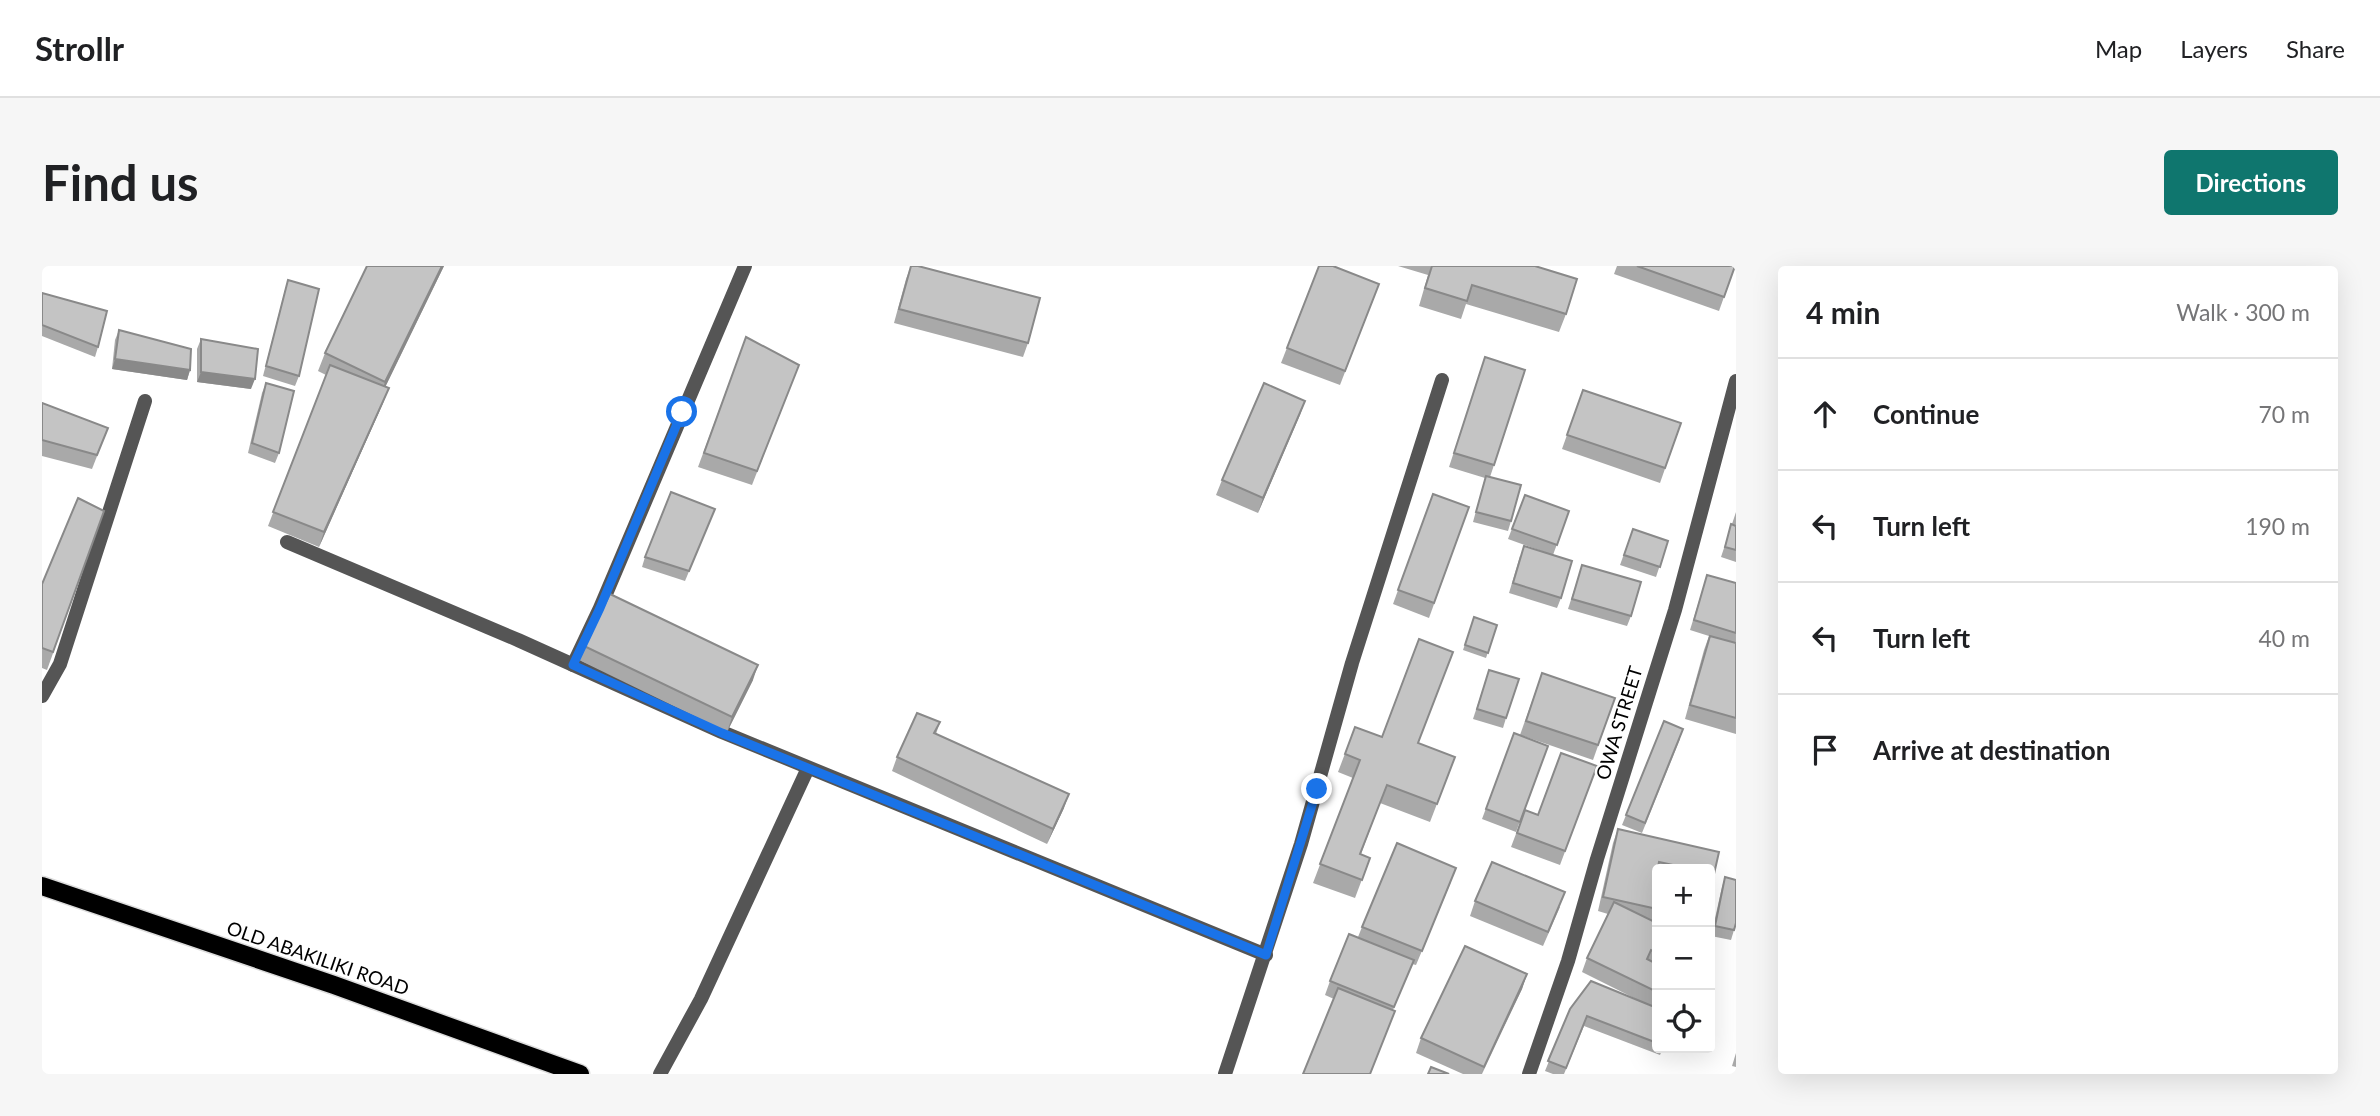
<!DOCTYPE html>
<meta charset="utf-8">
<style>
body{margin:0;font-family:Lato,sans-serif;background:#f6f6f6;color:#202124}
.controls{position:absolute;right:21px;bottom:21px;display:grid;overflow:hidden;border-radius:7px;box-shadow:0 7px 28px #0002}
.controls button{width:63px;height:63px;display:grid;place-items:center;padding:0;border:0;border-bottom:2px solid #e0e0e0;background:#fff;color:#202124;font:35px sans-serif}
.stop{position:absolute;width:21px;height:21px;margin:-16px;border:5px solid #1a73e8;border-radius:50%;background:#fff}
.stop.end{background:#1a73e8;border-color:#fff;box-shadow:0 2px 7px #0008}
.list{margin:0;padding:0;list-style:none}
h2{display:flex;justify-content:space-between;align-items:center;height:91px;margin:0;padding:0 28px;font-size:30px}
h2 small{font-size:23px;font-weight:400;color:#757577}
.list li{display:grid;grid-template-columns:46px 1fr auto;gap:21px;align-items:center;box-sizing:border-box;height:112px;padding:0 28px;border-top:2px solid #e0e0e0}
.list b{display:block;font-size:26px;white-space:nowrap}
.list em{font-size:23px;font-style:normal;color:#757577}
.icon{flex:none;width:38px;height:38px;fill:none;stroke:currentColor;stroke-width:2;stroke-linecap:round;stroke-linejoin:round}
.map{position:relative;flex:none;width:1694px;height:808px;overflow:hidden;border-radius:7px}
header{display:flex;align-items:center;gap:42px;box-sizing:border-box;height:98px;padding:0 35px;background:#fff;border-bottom:2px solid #e0e0e0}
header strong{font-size:33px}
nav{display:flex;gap:38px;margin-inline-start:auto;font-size:24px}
.intro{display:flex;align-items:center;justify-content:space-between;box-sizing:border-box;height:168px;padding:0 42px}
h1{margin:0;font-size:49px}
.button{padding:18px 32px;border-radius:7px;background:#0f766e;color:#fff;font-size:24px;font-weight:700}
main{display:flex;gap:42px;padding:0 42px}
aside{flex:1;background:#fff;border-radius:7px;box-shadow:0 7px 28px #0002}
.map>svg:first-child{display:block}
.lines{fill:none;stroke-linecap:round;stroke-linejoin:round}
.primary-casing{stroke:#dbdbdb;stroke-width:21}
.street{stroke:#555;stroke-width:14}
.primary{stroke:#000;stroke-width:18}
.wall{fill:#a9a9a9}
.shaded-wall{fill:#898989}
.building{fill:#c4c4c4;stroke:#898989;stroke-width:2}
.route{stroke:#1a73e8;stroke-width:9}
.labels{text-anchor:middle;stroke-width:5;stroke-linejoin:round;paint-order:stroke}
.street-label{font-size:19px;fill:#000;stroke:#fff}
</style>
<header>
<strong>Strollr</strong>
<nav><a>Map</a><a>Layers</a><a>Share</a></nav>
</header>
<div class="intro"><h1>Find us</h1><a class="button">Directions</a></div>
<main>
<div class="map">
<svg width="1694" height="808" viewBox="0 0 1694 808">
<rect width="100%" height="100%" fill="#fff"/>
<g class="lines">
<g class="primary-casing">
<polyline id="primary" points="0,620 292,719 538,808"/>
</g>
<g class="street">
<polyline points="245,276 476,374 680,466 1224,689"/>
<polyline points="531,399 558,342 703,0"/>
<polyline points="0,430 18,398 103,135"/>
<polyline points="618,808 659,733 766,502"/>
<polyline points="1183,808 1259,578 1310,397 1400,114"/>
<polyline points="1487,808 1526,695 1555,593 1633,344 1694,115"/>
</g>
<use href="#primary" class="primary"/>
</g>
<g class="wall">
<polygon points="325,0 402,0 343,121 347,122 341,137 277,281 226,260 284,109 276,105 283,87"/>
<polygon points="869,0 986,77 981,91 852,57 864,13"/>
<polygon points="1277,0 1337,18 1298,119 1239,97"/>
<polygon points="1356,0 1493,0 1524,48 1517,66 1424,38 1419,53 1377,40 1386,9"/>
<polygon points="1575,0 1693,0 1677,45 1572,8"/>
<polygon points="246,14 257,110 253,120 221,110 243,24"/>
<polygon points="0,27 56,81 53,91 0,70"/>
<polygon points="77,64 148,104 145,114 70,103 73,74"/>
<polygon points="704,71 757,99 710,219 656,201"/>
<polygon points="159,73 209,123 155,116 155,83"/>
<polygon points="1443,91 1452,199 1448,211 1469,255 1466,265 1431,256 1443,212 1407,201"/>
<polygon points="224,117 237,187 233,197 206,187 220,127"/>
<polygon points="1541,124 1639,157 1618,217 1520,183"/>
<polygon points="1263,135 1216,247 1174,229 1180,214"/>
<polygon points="0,137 66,162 50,203 0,190"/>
<polygon points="1391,228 1427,241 1387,352 1351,338"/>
<polygon points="1483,229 1527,245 1511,289 1466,273"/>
<polygon points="673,243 643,315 600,301 603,291"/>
<polygon points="62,245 5,404 0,402 0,318"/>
<polygon points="1694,246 1694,296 1679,291"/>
<polygon points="1591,263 1626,275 1614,311 1578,299"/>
<polygon points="1478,290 1519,332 1515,342 1467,327"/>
<polygon points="1537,309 1589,350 1585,360 1526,343"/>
<polygon points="1665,309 1694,317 1694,468 1643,453 1662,384 1667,370 1648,364"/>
<polygon points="1432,351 1455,359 1444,392 1421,384"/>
<polygon points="542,380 711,414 685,466 537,394"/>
<polygon points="1447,404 1464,452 1461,462 1431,453"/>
<polygon points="1500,407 1573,432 1551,494 1478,469"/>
<polygon points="1622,455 1638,473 1600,567 1580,559"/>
<polygon points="898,456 894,468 1022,542 1005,578 850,505 855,491"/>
<polygon points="1313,461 1340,471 1376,477 1413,491 1388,556 1338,537 1319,588 1328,592 1313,632 1271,617 1311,512 1296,506"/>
<polygon points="1472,467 1506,480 1474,566 1440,553"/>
<polygon points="1555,500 1518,599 1469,581 1483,544 1496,549"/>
<polygon points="1576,563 1677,586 1672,608 1668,621 1668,603 1615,603 1615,611 1614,611 1613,617 1615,618 1615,782 1621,782 1618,789 1542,760 1522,808 1511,808 1503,805 1528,743 1549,715 1604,738 1540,706 1545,692 1566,648 1556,645 1571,577"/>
<polygon points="1683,611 1692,664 1689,674 1669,670 1680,621"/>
<polygon points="1409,616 1374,699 1370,698 1351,744 1292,733 1283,729 1288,715 1316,671 1320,661"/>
<polygon points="1433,635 1518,641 1501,680 1428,650"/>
<polygon points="1485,708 1480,723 1440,808 1421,808 1374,787 1379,772"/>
<polygon points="1694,787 1694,801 1690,800"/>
</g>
<g class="shaded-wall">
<polygon points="400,0 402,0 337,134 343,116"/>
<polygon points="73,93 148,104 145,114 70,103"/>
<polygon points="159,106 213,113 209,123 155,116"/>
<polygon points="347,122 341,137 277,281 282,266"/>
<polygon points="1263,135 1258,149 1216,247 1221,232"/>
<polygon points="716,399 711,414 685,466 690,451"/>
<polygon points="1027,528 1022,542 1005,578 1011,563"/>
<polygon points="1485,708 1480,723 1439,808 1442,801"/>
</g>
<g class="building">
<polygon points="325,0 400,0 343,116 283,87"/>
<polygon points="869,0 876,0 998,32 986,77 857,43"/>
<polygon points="1277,0 1291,0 1337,18 1303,105 1245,82"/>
<polygon points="1390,0 1493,0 1535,13 1524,48 1430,19 1425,35 1383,22"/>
<polygon points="1595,0 1693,0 1682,31"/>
<polygon points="246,14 277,23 257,110 224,100"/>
<polygon points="0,27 65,45 56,81 0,59"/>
<polygon points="77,64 149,83 148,104 73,93"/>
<polygon points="704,71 757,99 715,205 662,187"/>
<polygon points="159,73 216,83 213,113 159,106"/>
<polygon points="1443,91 1483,104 1452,199 1412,187"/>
<polygon points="288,99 347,122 282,266 231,246"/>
<polygon points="224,117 252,125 237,187 210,177"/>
<polygon points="1222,117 1263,135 1221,232 1180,214"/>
<polygon points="1541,124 1639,157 1623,202 1525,169"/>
<polygon points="0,137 66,162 55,189 0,174"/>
<polygon points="1444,210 1479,219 1469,255 1434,246"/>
<polygon points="629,226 673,243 647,305 603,291"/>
<polygon points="1391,228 1427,241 1392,337 1356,324"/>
<polygon points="1483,229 1527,245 1515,279 1470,263"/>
<polygon points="36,232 62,245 11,386 0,382 0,318"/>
<polygon points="1689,258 1694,260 1694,284 1683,281"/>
<polygon points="1591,263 1626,275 1618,301 1582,289"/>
<polygon points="1482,280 1530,295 1519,332 1471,317"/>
<polygon points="1540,299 1599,316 1589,350 1530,333"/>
<polygon points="1665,309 1694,317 1694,367 1652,354"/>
<polygon points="568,328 716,399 690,451 542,380"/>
<polygon points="1432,351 1455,359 1446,387 1423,379"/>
<polygon points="1668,370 1694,377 1694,452 1648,439"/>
<polygon points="1377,373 1411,386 1376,477 1413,491 1395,538 1345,519 1318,588 1328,592 1320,614 1278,598 1318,494 1303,488 1313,461 1340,471"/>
<polygon points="1447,404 1477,413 1464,452 1435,443"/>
<polygon points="1500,407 1573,432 1556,479 1484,455"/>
<polygon points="875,447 898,456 892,467 1027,528 1011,563 855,491"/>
<polygon points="1622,455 1641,463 1603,557 1584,549"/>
<polygon points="1472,467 1506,480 1478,556 1444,543"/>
<polygon points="1519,487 1555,500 1523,585 1475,567 1483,544 1496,549"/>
<polygon points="1576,563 1677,586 1672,608 1668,607 1668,603 1649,603 1617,596 1613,617 1615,618 1615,643 1561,631"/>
<polygon points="1355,577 1414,602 1380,685 1320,661"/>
<polygon points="1450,596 1523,626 1506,666 1433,635"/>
<polygon points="1683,611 1694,614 1694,657 1692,664 1673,660"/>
<polygon points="1572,636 1615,657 1615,687 1609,684 1605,693 1615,698 1615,726 1545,692"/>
<polygon points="1307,668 1372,694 1352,741 1288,715"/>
<polygon points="1423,680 1485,708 1442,801 1379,772"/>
<polygon points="1549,715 1615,742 1615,777 1545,750 1524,802 1506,795 1528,743"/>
<polygon points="1296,722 1353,745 1328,808 1261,808"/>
<polygon points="1389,801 1407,808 1386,808"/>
</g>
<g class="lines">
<polyline class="route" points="640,146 558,342 531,399 680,467 1224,689 1275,523"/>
</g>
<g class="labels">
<g class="street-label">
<text transform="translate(1577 457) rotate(-73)" y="7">OWA STREET</text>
<text transform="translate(276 692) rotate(19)" y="7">OLD ABAKILIKI ROAD</text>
</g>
</g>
</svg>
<div class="controls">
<button>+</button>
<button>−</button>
<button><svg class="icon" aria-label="locate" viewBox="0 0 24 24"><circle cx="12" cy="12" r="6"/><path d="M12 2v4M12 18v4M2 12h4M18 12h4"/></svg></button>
</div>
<div class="stop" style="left:640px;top:146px"></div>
<div class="stop end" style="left:1275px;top:523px"></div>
</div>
<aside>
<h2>4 min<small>Walk · 300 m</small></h2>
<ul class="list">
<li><svg class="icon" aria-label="ahead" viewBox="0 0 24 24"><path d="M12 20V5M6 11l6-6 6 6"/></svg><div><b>Continue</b></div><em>70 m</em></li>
<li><svg class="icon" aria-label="left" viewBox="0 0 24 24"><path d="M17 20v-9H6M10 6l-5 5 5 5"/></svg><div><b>Turn left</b></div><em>190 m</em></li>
<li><svg class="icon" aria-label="left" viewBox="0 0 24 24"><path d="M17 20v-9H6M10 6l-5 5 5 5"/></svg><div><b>Turn left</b></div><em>40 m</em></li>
<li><svg class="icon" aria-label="arrive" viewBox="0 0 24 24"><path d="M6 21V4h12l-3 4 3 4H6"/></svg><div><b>Arrive at destination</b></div></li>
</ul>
</aside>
</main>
